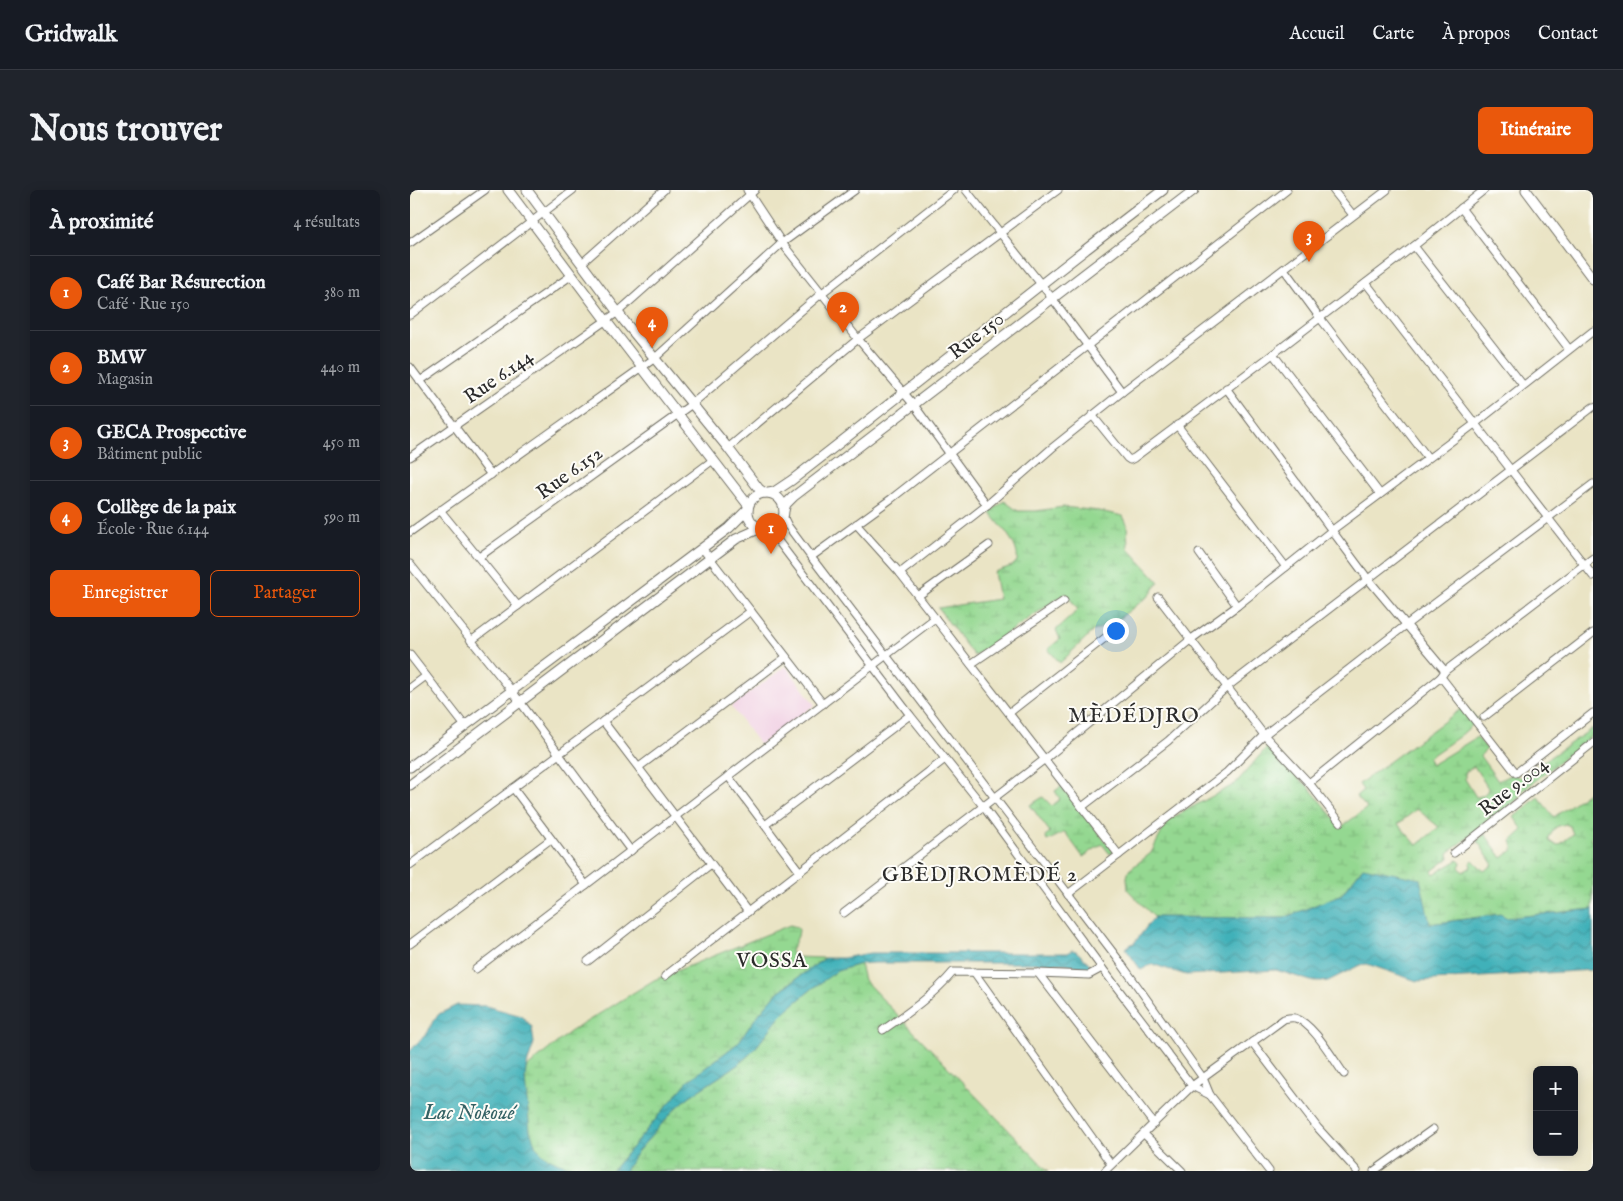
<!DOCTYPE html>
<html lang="fr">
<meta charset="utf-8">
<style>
body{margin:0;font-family:"IM FELL English",serif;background:#20242c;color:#f1f3f6}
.controls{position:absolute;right:15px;bottom:15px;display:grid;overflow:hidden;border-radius:8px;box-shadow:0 2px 12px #0003}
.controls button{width:45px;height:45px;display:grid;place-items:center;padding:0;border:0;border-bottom:1px solid #363941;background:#171b24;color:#f1f3f6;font:25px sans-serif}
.you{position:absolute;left:705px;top:440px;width:18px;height:18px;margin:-12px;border:4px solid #fff;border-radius:50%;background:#1a73e8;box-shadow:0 0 0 8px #1a73e833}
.badge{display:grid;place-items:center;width:32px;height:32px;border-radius:50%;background:#ea580c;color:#fff;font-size:16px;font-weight:700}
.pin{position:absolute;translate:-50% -41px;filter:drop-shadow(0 1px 2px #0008)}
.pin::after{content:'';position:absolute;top:26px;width:18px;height:15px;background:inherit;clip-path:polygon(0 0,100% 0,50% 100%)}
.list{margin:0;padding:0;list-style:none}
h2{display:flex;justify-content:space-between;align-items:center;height:65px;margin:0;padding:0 20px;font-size:21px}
h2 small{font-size:16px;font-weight:400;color:#9ea1a6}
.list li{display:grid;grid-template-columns:32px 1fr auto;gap:15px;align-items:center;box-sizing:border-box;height:75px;padding:0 20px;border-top:1px solid #363941}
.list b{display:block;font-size:19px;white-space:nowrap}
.list p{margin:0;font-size:16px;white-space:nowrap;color:#9ea1a6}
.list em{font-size:16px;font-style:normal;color:#9ea1a6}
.actions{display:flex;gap:10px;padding:15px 20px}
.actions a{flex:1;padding:11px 0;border:1px solid #ea580c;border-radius:8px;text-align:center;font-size:18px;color:#ea580c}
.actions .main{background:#ea580c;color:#fff}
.map{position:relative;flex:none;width:1183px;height:981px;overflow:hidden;border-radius:8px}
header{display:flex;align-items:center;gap:30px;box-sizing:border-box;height:70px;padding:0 25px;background:#171b24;border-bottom:1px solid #363941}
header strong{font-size:24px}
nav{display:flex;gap:28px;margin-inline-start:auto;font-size:18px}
.intro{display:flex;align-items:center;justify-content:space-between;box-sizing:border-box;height:120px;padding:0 30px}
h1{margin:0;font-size:35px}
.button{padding:12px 22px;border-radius:8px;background:#ea580c;color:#fff;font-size:18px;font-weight:700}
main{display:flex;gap:30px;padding:0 30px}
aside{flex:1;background:#171b24;border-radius:8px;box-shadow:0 2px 12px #0003}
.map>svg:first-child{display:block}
.built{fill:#f1d0e4}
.wetland{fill:url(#wetland-marsh);stroke:#60825e;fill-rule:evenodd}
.water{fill:url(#water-waves);stroke:#366e72}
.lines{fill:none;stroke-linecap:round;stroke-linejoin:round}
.minor-casing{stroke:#6e6c61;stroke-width:9}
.major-casing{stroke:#6e6c61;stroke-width:11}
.minor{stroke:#fff;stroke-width:7}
.major{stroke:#fff;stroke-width:9}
.labels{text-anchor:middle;stroke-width:4;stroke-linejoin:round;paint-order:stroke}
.street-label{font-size:20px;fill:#2b2b2b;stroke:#fdfcf7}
.neighbourhood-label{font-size:21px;letter-spacing:1px;fill:#2b2b2b;stroke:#fdfcf7}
.water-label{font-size:21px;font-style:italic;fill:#346164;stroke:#fdfcf7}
</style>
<header>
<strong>Gridwalk</strong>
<nav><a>Accueil</a><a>Carte</a><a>À propos</a><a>Contact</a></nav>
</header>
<div class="intro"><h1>Nous trouver</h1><a class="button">Itinéraire</a></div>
<main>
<aside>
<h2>À proximité<small>4 résultats</small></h2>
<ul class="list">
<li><span class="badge">1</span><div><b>Café Bar Résurection</b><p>Café · Rue 150</p></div><em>380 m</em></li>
<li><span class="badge">2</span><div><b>BMW</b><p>Magasin</p></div><em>440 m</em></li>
<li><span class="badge">3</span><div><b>GECA Prospective</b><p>Bâtiment public</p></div><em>450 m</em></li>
<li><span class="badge">4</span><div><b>Collège de la paix</b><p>École · Rue 6.144</p></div><em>590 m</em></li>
</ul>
<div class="actions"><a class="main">Enregistrer</a><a>Partager</a></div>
</aside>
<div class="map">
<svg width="1183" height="981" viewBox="0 0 1183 981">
<defs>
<pattern id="wetland-marsh" width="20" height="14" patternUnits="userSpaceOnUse" patternTransform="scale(1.25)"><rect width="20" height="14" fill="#94d891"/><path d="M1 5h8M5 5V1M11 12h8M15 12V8" fill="none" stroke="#80ba7d"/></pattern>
<pattern id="water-waves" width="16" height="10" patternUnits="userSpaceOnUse" patternTransform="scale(1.25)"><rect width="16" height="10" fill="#41b1b9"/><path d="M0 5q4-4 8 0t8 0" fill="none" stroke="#379097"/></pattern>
</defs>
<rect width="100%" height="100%" fill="#fdfcf7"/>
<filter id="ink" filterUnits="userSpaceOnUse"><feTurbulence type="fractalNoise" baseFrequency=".02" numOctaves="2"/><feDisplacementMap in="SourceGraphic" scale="10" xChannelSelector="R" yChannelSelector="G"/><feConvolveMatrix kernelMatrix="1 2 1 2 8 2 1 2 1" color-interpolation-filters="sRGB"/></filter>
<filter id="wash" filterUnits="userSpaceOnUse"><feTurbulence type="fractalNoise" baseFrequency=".0096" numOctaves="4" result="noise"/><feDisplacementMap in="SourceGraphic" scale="20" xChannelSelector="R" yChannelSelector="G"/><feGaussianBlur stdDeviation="1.12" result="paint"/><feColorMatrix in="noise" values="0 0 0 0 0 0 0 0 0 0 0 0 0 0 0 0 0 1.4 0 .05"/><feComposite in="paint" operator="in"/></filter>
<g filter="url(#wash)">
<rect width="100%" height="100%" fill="#eae4c5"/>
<polygon class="built" points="376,476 405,515 350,555 321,516"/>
<g class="wetland">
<path d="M594 311 608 321H626L653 317 689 321 713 326 717 334 718 358 749 392 740 405 703 433 683 441 650 473 638 459 650 449 646 440 668 420 656 403 564 466 528 418 589 409 584 382 602 376 607 371C610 354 589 335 580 322Z"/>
<path d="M1055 516 1068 530 1050 546 1018 568 1021 575 1067 547 1077 559 1070 566 1088 591 1104 583 1109 588 1183 538V545L1110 603 1108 609 1038 663 1039 668 1022 681 1024 684 1048 670 1051 673 1049 677 1053 682 1061 677 1060 673 1063 670 1074 681 1083 675 1067 650 1075 644 1092 668 1104 659 1101 651 1113 640 1104 627 1128 607 1144 627 1183 599V645L1180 648 1183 652V719L1095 728 1091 724 1020 734 953 677 932 704 874 728 744 727 718 700 717 687 719 680 741 663 758 630 825 594 859 555 890 590 897 595 931 637 957 618 946 606 953 600 949 594ZM1064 576 1078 598C1078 603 1071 607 1066 607L1055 589V583ZM1007 619 1029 637 1007 655 988 634ZM1155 634 1160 636 1163 644 1149 655 1144 654 1139 651V647L1146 637Z"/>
<polygon points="652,596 704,662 700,664 692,654 673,667 655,642 637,651 635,646 640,642 620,615 633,607 642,616 650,609 645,601"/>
<path d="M380 735 387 737 389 740 388 746 381 761 383 767 415 768 368 802 347 826 328 853 278 891 202 981C179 981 142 979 127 958 120 949 119 935 118 925 116 909 114 894 116 878L160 842 244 790Z"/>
<polygon points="450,774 454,790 638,981 215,981 227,962 264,920 280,906 329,874 343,861 373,823 415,788 427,781"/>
</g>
<g class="water">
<polygon points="953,677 1010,689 1020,734 1091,724 1095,728 1183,719 1183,780 1007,791 957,774 950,775 918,791 911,792 901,791 866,780 776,785 742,774 731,780 715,758 725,752 744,727 874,728 932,704"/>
<polygon points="662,760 666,761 681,775 681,779 657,774 634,773 463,773 450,774 427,781 403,798 373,823 343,861 329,874 280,906 264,920 227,962 215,981 202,981 278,891 328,853 347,826 368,802 415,768 433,768 460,763 658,763"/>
<polygon points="47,815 76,816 112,826 122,837 124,853 116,878 115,890 120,941 126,957 136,967 149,973 176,981 0,981 0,861 18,842 23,831 29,824"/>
</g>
</g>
<g filter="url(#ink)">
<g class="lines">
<g class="minor-casing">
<g id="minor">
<polyline points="337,0 372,53 448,149 504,215 577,315"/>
<polyline points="556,0 642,108 712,202"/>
<polyline points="923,0 943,25"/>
<polyline points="1051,18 1159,159"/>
<polyline points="0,53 75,0"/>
<polyline points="1004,56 1113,195"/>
<polyline points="172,73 254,0"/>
<polyline points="874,79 910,128 1018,268"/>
<polyline points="956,93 1183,386"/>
<polyline points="0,125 163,0"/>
<polyline points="863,164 970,304"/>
<polyline points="0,177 81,285"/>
<polyline points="10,191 162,85"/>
<polyline points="816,198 958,389 1035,481 1031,487 1106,583 1183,523"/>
<polyline points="682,225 717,268 720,270 724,268 863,164 1004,56 1074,0"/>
<polyline points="767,235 876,377"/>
<polyline points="318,258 448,149 648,0"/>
<polyline points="0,267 208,122 345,0"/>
<polyline points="30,320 108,416"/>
<polyline points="373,326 378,336 401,367 708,769 793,888 800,905 859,981"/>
<polyline points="446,334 490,383 709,665"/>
<polyline points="359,339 500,525 573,616 692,778 782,896 800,905"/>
<polyline points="0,342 245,168 372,53 445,0"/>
<polyline points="292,358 413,514"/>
<polyline points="789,363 827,416"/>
<polyline points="69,367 282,214 412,103 544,0"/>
<polyline points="401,367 481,309 877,0"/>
<polyline points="0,374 102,501 221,661"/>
<polyline points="490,383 577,315 642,258 712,202 977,0"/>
<polyline points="508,406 579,355"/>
<polyline points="748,407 854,545 899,593 930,632"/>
<polyline points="61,451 303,270"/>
<polyline points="0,465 55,536"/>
<polyline points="561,474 654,411"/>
<polyline points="1035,481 1183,368"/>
<polyline points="0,498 16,486"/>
<polyline points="599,523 700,444"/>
<polyline points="1074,527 1183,443"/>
<polyline points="193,531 338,722"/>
<polyline points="229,577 376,467"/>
<polyline points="318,586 390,682"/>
<polyline points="899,593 1031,487"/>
<polyline points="103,598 176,695"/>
<polyline points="672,617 758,551 817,497 1183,217"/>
<polyline points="355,635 500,525"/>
<polyline points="1044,663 1183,553"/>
<polyline points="0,675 341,421"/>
<polyline points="658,704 817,582 854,545 996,435 1183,294"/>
<polyline points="434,723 635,569 780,450 827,416 921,341 1066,233 1183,141"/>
<polyline points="0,754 141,649"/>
<polyline points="178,771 301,674"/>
<polyline points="66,779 525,428"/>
<polyline points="564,782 701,974"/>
<polyline points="628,783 744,934"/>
<polyline points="255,786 535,569"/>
<path d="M473 840C496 824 525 804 543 782L628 783 679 785 692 778"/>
<polyline points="842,852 907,937 947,981"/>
<polyline points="734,944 772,981"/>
<path d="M695 981 782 896 874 829C878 828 881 827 885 828 903 833 923 869 934 884"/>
<polyline points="964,981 1023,939"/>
</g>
</g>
<g class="major-casing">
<g id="major">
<polyline points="98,0 200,136 338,315"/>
<polyline points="117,0 215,132 318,258 349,299 355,303"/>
<polyline points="1116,0 1183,89"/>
<path d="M359 303 364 302 382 290C506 194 628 95 753 0"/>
<circle cx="356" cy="321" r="18"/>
<polyline points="374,320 376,314 383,307 784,0"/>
<polyline points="0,577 319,338 338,319"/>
<polyline points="0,595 326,349 351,338"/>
</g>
</g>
<use href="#minor" class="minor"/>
<use href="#major" class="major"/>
</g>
</g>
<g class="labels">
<g class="street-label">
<text transform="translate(566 145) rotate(-38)" y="7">Rue 150</text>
<text transform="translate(88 186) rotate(-35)" y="7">Rue 6.144</text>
<text transform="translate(159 282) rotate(-36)" y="7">Rue 6.152</text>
<text transform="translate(1103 596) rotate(-38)" y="7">Rue 9.004</text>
</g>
<g class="neighbourhood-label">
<text x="724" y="532">MÈDÉDJRO</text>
<text x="570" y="691">GBÈDJROMÈDÉ 2</text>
<text x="362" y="777">VOSSA</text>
</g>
<g class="water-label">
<text x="59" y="929">Lac Nokoué</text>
</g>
</g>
</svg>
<div class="controls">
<button>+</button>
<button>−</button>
</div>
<div class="you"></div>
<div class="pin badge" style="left:361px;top:364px">1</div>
<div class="pin badge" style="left:433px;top:143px">2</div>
<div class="pin badge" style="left:899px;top:72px">3</div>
<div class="pin badge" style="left:242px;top:158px">4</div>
</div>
</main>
